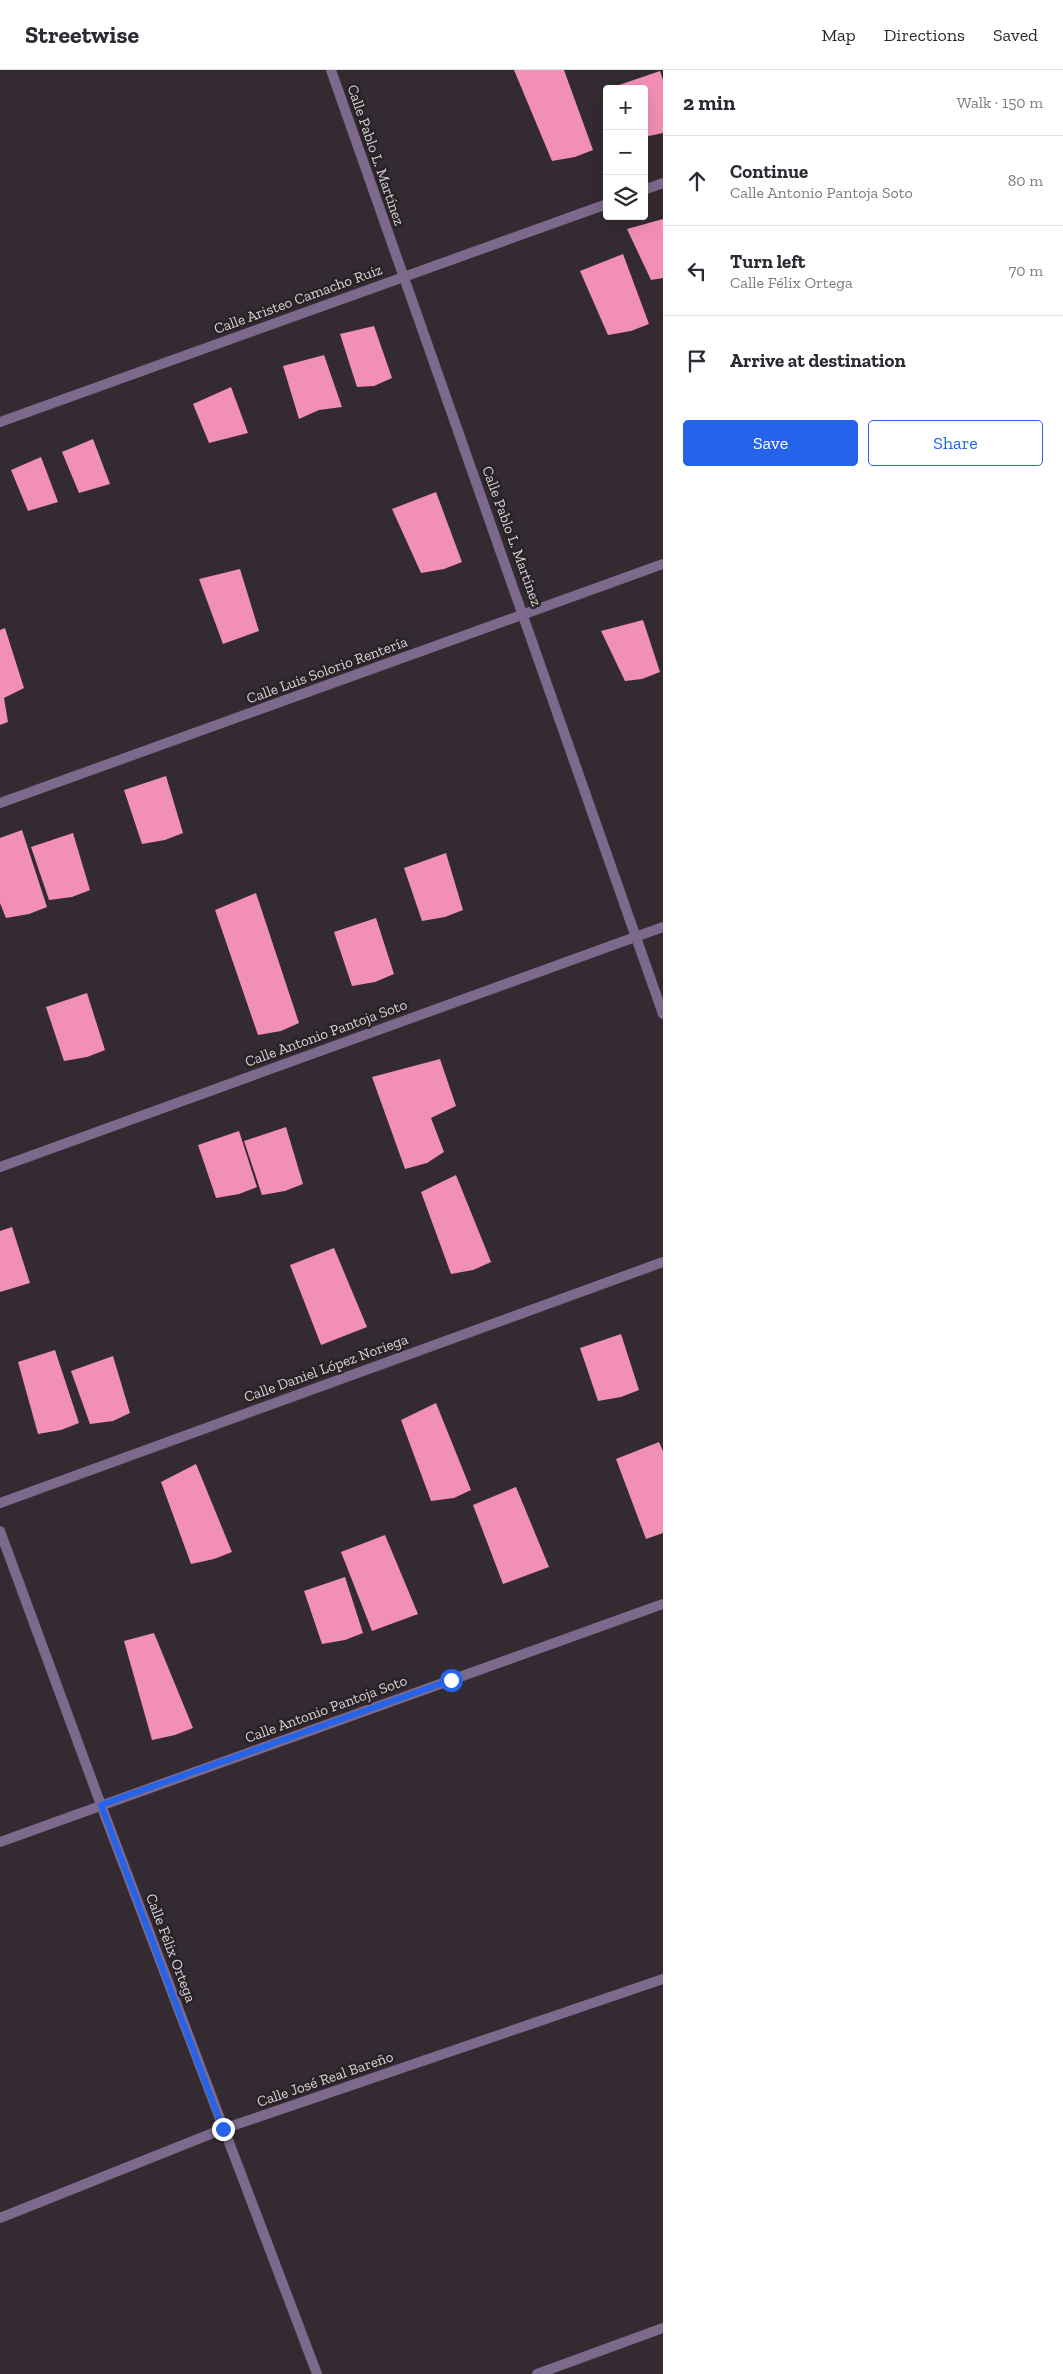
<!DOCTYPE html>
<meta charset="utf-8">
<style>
body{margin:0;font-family:"Zilla Slab",serif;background:#f7f7f7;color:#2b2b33}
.controls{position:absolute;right:15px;top:15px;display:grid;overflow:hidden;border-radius:5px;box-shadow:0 5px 20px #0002}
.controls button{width:45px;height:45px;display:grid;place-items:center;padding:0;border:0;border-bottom:1px solid #e1e1e2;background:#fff;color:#2b2b33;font:25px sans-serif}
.stop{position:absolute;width:15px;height:15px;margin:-11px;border:4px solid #2563eb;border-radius:50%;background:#fff}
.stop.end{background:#2563eb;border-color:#fff;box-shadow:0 1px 5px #0008}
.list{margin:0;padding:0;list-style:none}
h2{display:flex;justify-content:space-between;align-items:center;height:65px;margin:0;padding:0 20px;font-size:21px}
h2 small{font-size:16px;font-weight:400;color:#7c7c81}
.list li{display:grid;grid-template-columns:32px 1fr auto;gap:15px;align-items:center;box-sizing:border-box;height:90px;padding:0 20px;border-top:1px solid #e1e1e2}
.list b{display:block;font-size:19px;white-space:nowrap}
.list p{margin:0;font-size:16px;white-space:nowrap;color:#7c7c81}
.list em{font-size:16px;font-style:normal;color:#7c7c81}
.actions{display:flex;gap:10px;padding:15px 20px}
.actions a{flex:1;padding:11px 0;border:1px solid #2563eb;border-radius:5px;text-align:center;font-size:18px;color:#2563eb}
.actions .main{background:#2563eb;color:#fff}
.icon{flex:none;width:28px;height:28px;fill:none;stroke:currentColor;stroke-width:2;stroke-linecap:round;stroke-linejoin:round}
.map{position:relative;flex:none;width:663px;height:2304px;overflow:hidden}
header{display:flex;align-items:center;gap:30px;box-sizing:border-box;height:70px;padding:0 25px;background:#fff;border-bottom:1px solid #e1e1e2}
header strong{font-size:24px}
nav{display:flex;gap:28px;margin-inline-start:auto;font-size:18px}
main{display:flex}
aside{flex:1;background:#fff}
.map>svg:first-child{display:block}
.building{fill:#f28fb6}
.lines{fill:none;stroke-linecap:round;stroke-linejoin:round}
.minor{stroke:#7c698c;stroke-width:10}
.route{stroke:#2563eb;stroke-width:6}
.labels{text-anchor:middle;stroke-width:5;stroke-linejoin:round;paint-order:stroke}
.street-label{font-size:15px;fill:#dad5d9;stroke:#292227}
</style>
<header>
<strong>Streetwise</strong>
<nav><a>Map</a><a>Directions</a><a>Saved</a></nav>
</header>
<main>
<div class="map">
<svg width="663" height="2304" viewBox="0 0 663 2304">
<rect width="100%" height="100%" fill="#332b31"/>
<g class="building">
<polygon points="514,0 564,0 593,80 575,87 552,91"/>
<polygon points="660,1 663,10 663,63 644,67 644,19 620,19 619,15"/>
<polygon points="663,149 663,208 651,210 627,159"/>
<polygon points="623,184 649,254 631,261 608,265 580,201"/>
<polygon points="374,256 392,308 374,316 357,317 340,264"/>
<polygon points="324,285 342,337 319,340 299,349 283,296"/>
<polygon points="231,317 248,363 209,373 193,334"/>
<polygon points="93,369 110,414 79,423 62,382"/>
<polygon points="41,387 58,432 28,441 11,400"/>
<polygon points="436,422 462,492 444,499 421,503 392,439"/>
<polygon points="240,499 259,561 223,574 199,509"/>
<polygon points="643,550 660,602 642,609 625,611 601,561"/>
<polygon points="5,558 24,618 4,628 8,652 0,655 0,560"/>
<polygon points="166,706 183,763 165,770 142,774 124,720"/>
<polygon points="22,760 47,837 29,844 6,848 0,833 0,768"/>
<polygon points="73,763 90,820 72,827 49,830 31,777"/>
<polygon points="446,783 463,840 445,847 422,851 404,798"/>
<polygon points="256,823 299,953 281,961 258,965 215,840"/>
<polygon points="376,848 394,904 375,912 352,916 334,862"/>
<polygon points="87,923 105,980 87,987 64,991 46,937"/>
<polygon points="440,989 456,1036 431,1048 444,1082 427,1093 405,1099 372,1007"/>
<polygon points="286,1057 303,1114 285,1121 262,1125 244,1071"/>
<polygon points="239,1061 257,1117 239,1124 216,1128 198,1075"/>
<polygon points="456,1105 491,1192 473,1200 451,1204 421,1122"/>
<polygon points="12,1157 30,1213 0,1222 0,1161"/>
<polygon points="334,1178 367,1257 321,1275 290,1195"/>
<polygon points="621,1264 639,1320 621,1327 598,1331 580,1278"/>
<polygon points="55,1280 79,1353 61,1360 38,1364 18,1292"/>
<polygon points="113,1286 130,1343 113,1351 90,1354 71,1301"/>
<polygon points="436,1333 471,1420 454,1428 431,1431 401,1350"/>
<polygon points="659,1372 663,1381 663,1463 646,1469 616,1389"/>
<polygon points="196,1394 232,1482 214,1489 191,1494 161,1412"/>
<polygon points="516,1417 549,1497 503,1514 473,1435"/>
<polygon points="385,1465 418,1544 372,1561 341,1482"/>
<polygon points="345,1507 363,1563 345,1570 322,1574 304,1521"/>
<polygon points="154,1563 193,1658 175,1665 152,1670 124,1571"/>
</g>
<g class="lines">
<g class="minor">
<polyline points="331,0 663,944"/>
<polyline points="644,120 663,113"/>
<polyline points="0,352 607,134"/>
<polyline points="0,733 663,494"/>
<polyline points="0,1097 663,857"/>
<polyline points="0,1433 663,1192"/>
<polyline points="0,1461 101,1735 317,2304"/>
<polyline points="0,1772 663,1534"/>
<polyline points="0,2148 223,2059 663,1909"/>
<polyline points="537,2304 663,2258"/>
</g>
</g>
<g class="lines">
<polyline class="route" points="223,2059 101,1735 451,1610"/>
</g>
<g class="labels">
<g class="street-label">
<text transform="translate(376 85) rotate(71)" y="5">Calle Pablo L. Martínez</text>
<text transform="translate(298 229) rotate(-20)" y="5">Calle Aristeo Camacho Ruiz</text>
<text transform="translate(512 466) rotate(70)" y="5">Calle Pablo L. Martínez</text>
<text transform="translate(327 600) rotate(-20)" y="5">Calle Luis Solorio Rentería</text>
<text transform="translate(326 963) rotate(-20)" y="5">Calle Antonio Pantoja Soto</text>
<text transform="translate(326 1298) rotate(-20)" y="5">Calle Daniel López Noriega</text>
<text transform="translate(326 1639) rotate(-20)" y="5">Calle Antonio Pantoja Soto</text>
<text transform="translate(171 1878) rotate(69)" y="5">Calle Félix Ortega</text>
<text transform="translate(325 2009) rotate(-19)" y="5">Calle José Real Bareño</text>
</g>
</g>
</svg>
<div class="controls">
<button>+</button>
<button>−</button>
<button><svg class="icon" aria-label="layers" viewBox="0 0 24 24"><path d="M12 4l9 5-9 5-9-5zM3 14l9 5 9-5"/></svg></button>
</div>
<div class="stop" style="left:451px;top:1610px"></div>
<div class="stop end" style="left:223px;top:2059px"></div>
</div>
<aside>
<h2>2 min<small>Walk · 150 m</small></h2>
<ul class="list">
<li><svg class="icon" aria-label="ahead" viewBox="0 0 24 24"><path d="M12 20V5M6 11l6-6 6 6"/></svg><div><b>Continue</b><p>Calle Antonio Pantoja Soto</p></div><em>80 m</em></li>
<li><svg class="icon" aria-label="left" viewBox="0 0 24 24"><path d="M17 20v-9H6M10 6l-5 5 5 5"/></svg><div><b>Turn left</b><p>Calle Félix Ortega</p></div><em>70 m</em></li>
<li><svg class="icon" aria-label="arrive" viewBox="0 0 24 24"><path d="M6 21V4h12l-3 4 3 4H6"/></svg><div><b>Arrive at destination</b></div></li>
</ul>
<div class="actions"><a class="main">Save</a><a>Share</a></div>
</aside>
</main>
